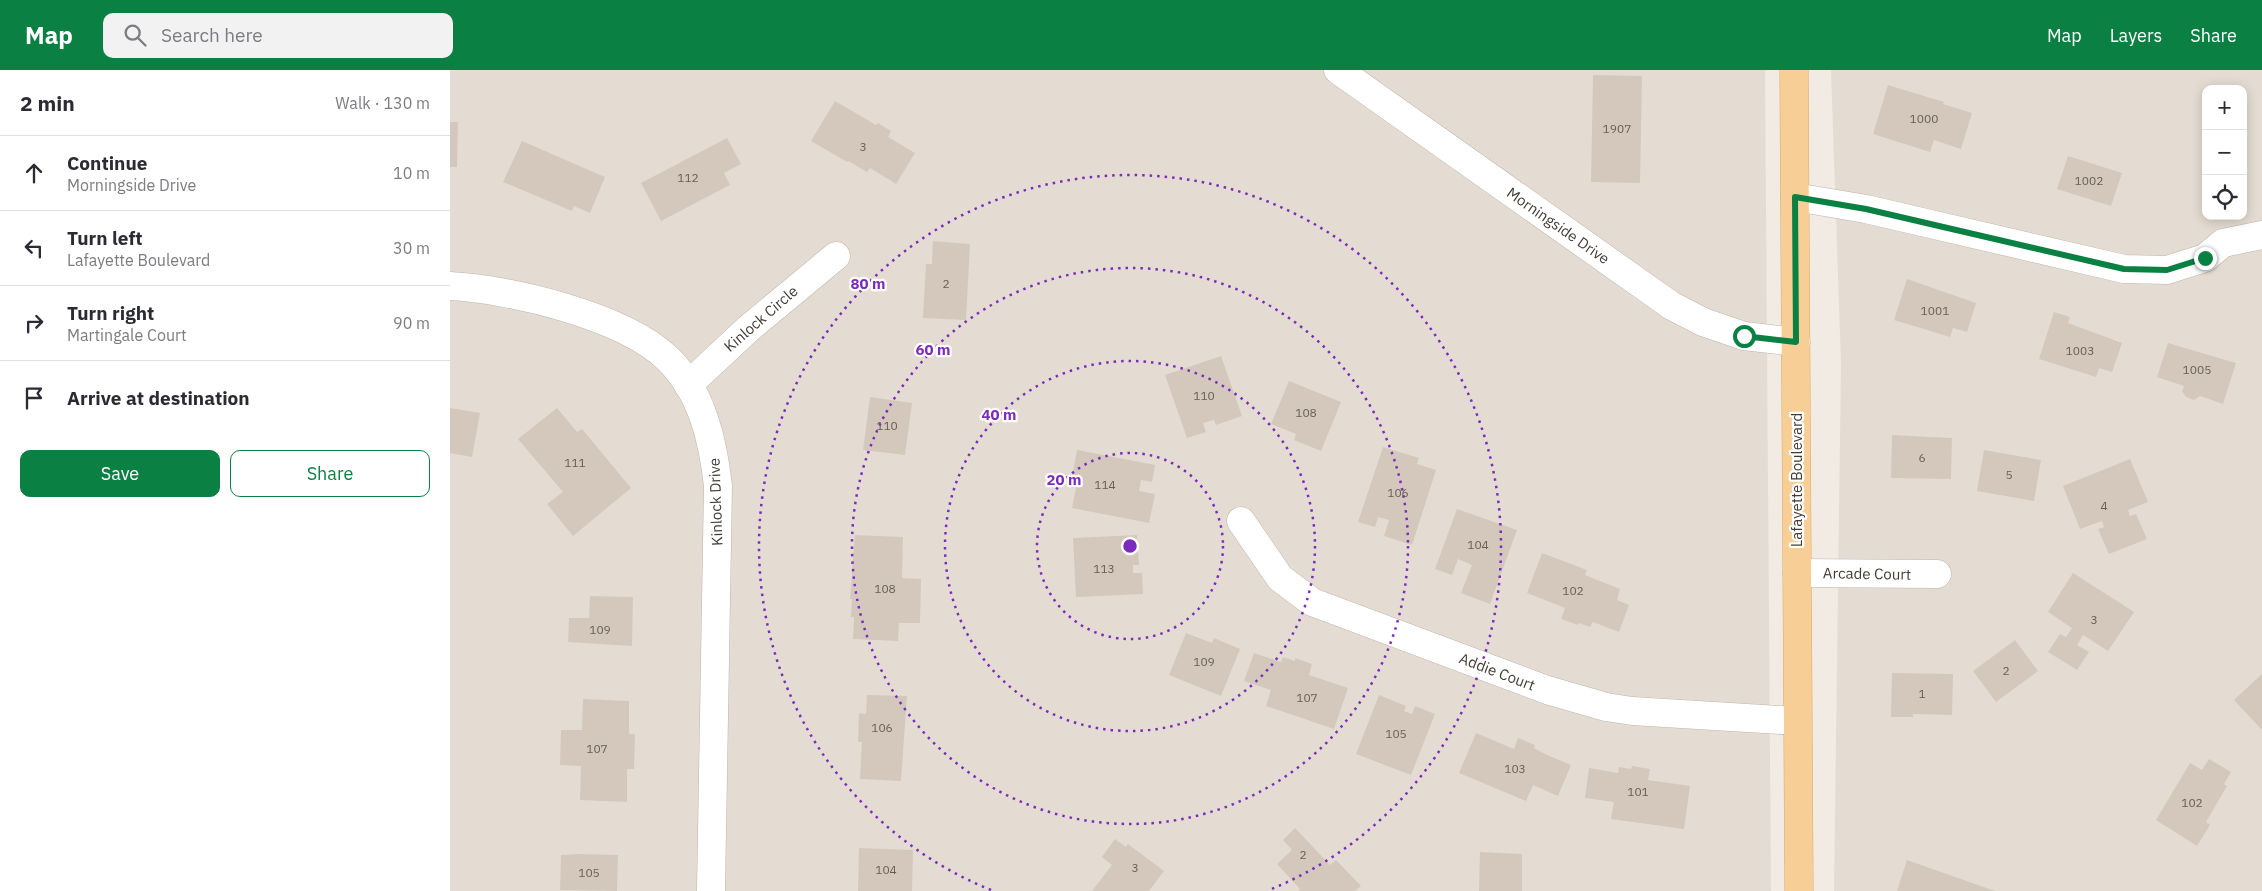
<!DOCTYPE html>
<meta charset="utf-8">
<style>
body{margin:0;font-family:"IBM Plex Sans",sans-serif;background:#f2f2f3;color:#2b2b33}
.controls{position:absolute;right:15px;top:15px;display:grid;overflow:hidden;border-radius:10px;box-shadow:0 2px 12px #0003}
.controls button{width:45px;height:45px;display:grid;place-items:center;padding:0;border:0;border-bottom:1px solid #e1e1e2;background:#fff;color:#2b2b33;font:25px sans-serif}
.stop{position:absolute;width:15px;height:15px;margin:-11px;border:4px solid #0b8043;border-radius:50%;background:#fff}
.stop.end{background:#0b8043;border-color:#fff;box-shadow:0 1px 5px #0008}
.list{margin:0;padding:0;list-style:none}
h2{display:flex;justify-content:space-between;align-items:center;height:65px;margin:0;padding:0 20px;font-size:21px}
h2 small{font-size:16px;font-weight:400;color:#7c7c81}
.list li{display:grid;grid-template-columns:32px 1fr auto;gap:15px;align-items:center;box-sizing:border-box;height:75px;padding:0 20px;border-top:1px solid #e1e1e2}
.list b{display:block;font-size:19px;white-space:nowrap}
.list p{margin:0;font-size:16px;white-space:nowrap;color:#7c7c81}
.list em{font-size:16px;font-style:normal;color:#7c7c81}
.actions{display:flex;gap:10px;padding:15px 20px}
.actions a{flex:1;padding:11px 0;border:1px solid #0b8043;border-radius:10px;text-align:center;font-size:18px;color:#0b8043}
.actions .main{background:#0b8043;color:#fff}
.icon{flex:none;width:28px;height:28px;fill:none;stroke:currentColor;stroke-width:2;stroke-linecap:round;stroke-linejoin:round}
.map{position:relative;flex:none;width:1812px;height:821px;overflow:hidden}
header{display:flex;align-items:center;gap:30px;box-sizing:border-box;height:70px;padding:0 25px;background:#0b8043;color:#fff}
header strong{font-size:24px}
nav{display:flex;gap:28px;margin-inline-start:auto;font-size:18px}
.search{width:350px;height:45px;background:#f2f2f3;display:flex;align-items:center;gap:12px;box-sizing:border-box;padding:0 18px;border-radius:10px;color:#7c7c81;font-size:19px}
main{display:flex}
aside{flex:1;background:#fff}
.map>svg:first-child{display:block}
.residential{fill:#e4dcd2;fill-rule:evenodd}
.building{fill:#d4c8bd}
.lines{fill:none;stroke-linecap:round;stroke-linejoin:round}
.minor-casing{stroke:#beb4aa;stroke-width:29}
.major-casing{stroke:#dba968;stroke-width:29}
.minor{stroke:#fff;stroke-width:28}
.major{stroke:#f7cf96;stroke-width:28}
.route{stroke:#0b8043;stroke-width:6}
.ring{fill:none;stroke:#7b2cbf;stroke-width:2.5;stroke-dasharray:2.5 5}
.labels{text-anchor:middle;stroke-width:4.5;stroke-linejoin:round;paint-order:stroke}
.number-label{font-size:12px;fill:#665e56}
.street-label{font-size:15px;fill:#423b34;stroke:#fff}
.centre{fill:#7b2cbf;stroke:#fff;stroke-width:2.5}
.ring-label{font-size:15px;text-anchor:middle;font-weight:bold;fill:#7b2cbf;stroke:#fff;stroke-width:4.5;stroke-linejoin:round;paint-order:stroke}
</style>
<header>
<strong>Map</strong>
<div class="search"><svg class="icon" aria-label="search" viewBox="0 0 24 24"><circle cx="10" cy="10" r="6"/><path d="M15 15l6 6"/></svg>Search here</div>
<nav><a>Map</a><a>Layers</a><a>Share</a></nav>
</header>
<main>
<aside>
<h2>2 min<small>Walk · 130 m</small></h2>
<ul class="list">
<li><svg class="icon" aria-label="ahead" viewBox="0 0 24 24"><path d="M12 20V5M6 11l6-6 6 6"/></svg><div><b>Continue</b><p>Morningside Drive</p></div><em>10 m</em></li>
<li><svg class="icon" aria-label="left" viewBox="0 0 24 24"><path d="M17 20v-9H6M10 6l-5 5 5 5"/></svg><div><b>Turn left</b><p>Lafayette Boulevard</p></div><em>30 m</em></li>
<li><svg class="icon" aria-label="right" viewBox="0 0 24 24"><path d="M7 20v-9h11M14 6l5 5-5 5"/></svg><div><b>Turn right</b><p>Martingale Court</p></div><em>90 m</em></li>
<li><svg class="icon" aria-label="arrive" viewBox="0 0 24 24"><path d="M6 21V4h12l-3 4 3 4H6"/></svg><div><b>Arrive at destination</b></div></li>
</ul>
<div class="actions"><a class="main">Save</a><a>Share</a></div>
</aside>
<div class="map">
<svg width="1812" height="821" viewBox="0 0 1812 821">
<rect width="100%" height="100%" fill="#f1ebe4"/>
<g class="residential">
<polygon points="0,0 1315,0 1321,821 0,821"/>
<path d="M1381 0H1812V821H1384L1391 294ZM1756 19H1793V146H1756Z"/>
</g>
<g class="building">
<polygon points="1143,5 1192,6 1190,113 1141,112"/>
<polygon points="1438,15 1494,32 1493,34 1522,43 1511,79 1484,70 1480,82 1423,64"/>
<polygon points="385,31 426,55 428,53 441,61 438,67 465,83 446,114 420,98 417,102 398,91 397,92 361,71"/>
<polygon points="0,52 8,52 7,97 0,97"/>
<polygon points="277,68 291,94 274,103 280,115 211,151 191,113"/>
<polygon points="72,71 155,107 140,143 124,136 122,141 53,112"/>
<polygon points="1618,86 1672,103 1661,136 1607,119"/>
<polygon points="483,171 520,174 516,250 473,248 476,194 482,194"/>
<polygon points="1457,209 1526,233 1517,262 1503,258 1500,267 1444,250"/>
<polygon points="1604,242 1620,247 1618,253 1672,273 1662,302 1649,298 1646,307 1589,289"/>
<polygon points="1718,273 1786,293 1773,334 1750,326 1744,330 1736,327 1732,321 1734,316 1707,307"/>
<polygon points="771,286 792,346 766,355 764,350 753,353 756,362 737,368 715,305"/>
<polygon points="839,311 891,332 871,381 844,370 846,364 821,354"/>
<polygon points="420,327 462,333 455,385 413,380"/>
<polygon points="0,338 30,343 22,387 0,383"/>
<polygon points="107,338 127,362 132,359 181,418 123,466 97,434 113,422 68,369"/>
<polygon points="1442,365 1502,368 1501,409 1441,408"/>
<polygon points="933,377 969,388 967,394 986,400 962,475 934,466 939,450 928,447 925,457 908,452"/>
<polygon points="627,380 705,395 702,412 691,410 689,421 705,424 699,453 622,438 626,418 620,417"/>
<polygon points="1534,380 1591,390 1584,431 1527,421"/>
<polygon points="1680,389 1698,432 1678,440 1680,446 1686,444 1697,469 1659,484 1648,459 1654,457 1652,451 1630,459 1613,416"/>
<polygon points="1007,439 1067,460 1040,534 1011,523 1022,495 1008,489 1002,505 985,499"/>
<polygon points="405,465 453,467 452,508 471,509 470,553 449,553 448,571 403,569 404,547 401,547 402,529 400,529"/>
<polygon points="687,465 689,495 683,495 683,503 692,503 693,524 626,527 623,468"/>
<polygon points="1092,483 1137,500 1135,505 1170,519 1167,530 1179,535 1169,562 1143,552 1140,557 1129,553 1128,555 1111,549 1115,538 1077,523"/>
<polygon points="1623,503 1684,542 1658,581 1633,565 1627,575 1639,582 1627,600 1598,582 1610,564 1616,567 1622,558 1598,542"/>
<polygon points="140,526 183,527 182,576 118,572 119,548 139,548"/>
<polygon points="736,563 762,573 764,568 790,579 771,626 719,605"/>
<polygon points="1565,570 1588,601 1546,632 1523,601"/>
<polygon points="804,583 831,592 833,587 845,591 845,588 862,594 859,605 898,618 884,659 816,636 821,620 794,611"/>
<polygon points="1442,603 1503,604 1502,645 1463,644 1463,647 1441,647"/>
<polygon points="1812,604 1812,660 1784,630"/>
<polygon points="417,625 457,626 451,711 410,709 412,672 408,672 409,643 416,644"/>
<polygon points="929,625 956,636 954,641 962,644 965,636 985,644 961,705 906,684"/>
<polygon points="133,629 179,631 179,664 185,664 184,699 177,699 177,732 130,730 131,696 110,695 111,660 132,660"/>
<polygon points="1026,663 1064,679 1068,668 1085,675 1084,678 1095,684 1121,695 1108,726 1083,715 1076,731 1009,703"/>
<polygon points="1759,689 1781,702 1774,714 1777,716 1756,752 1760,755 1747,776 1706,750 1740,693 1752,700"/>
<polygon points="1182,696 1200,699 1198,710 1240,716 1234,759 1161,749 1164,732 1135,728 1139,698 1168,703 1169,697 1181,699"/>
<polygon points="845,758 880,795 886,790 911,816 905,821 848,821 850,819 827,794 842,780 833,770"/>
<polygon points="665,769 676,777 678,774 714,801 699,821 642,821 662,795 652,787"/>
<polygon points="409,778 463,780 462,821 408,821"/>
<polygon points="1030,782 1072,784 1072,821 1029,821"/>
<polygon points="128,784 168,785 167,821 110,820 111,785"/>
<polygon points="1457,790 1545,821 1447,821"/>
</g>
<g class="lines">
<g class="minor-casing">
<g id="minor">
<polyline points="888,0 1222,236 1253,252 1294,266 1346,272"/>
<polyline points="1345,127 1416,139 1674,199 1717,200 1755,188 1773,173 1812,165"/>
<path d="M0 216C60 219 173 246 217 288 252 321 263 371 268 416L261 821"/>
<polyline points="238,315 298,259 386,186"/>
<polyline points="791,451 830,508 862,532 1097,620 1156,637 1182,641 1347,651"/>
<polyline points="1347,503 1487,504"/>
</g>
</g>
<g class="major-casing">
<polyline id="major" points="1344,0 1349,821"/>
</g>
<use href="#minor" class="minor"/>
<use href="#major" class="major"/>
</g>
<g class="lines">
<polyline class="route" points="1294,266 1346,272 1345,127 1416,139 1674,199 1717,200 1755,188"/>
</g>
<g class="ring">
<circle cx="680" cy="476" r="93"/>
<circle cx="680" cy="476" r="185"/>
<circle cx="680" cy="476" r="278"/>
<path d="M541 820A371 371 0 1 1 819 820"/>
</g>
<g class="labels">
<g class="number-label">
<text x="1474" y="53">1000</text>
<text x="1167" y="63">1907</text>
<text x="413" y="81">3</text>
<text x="238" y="112">112</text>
<text x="1639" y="115">1002</text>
<text x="496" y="218">2</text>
<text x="1485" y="245">1001</text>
<text x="1630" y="285">1003</text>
<text x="1747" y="304">1005</text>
<text x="754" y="330">110</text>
<text x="856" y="347">108</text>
<text x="437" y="360">110</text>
<text x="1472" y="392">6</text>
<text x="125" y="397">111</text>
<text x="1559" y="409">5</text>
<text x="655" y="419">114</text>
<text x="948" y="427">106</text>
<text x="1654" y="440">4</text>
<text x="1028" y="479">104</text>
<text x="654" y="503">113</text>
<text x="435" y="523">108</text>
<text x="1123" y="525">102</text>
<text x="1644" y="554">3</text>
<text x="150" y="564">109</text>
<text x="754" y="596">109</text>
<text x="1556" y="605">2</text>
<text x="1472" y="628">1</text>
<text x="857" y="632">107</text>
<text x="432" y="662">106</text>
<text x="946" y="668">105</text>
<text x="147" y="683">107</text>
<text x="1065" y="703">103</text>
<text x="1188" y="726">101</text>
<text x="1742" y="737">102</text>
<text x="853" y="789">2</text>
<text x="685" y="802">3</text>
<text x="436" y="804">104</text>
<text x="139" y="807">105</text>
</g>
<g class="street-label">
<text transform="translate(1108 156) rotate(35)" y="5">Morningside Drive</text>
<text transform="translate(311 249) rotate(-41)" y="5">Kinlock Circle</text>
<text transform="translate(1347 410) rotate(-90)" y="5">Lafayette Boulevard</text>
<text transform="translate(266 432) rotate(-92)" y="5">Kinlock Drive</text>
<text transform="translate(1417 504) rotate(1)" y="5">Arcade Court</text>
<text transform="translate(1047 602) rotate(21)" y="5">Addie Court</text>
</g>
</g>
<circle cx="680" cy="476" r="8" class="centre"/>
<g class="ring-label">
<text x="418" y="219">80 m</text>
<text x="483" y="285">60 m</text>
<text x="549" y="350">40 m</text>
<text x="614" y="415">20 m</text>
</g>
</svg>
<div class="controls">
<button>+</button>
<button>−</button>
<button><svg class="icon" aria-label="locate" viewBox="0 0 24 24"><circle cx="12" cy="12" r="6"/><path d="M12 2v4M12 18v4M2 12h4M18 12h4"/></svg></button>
</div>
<div class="stop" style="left:1294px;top:266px"></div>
<div class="stop end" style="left:1755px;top:188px"></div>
</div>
</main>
